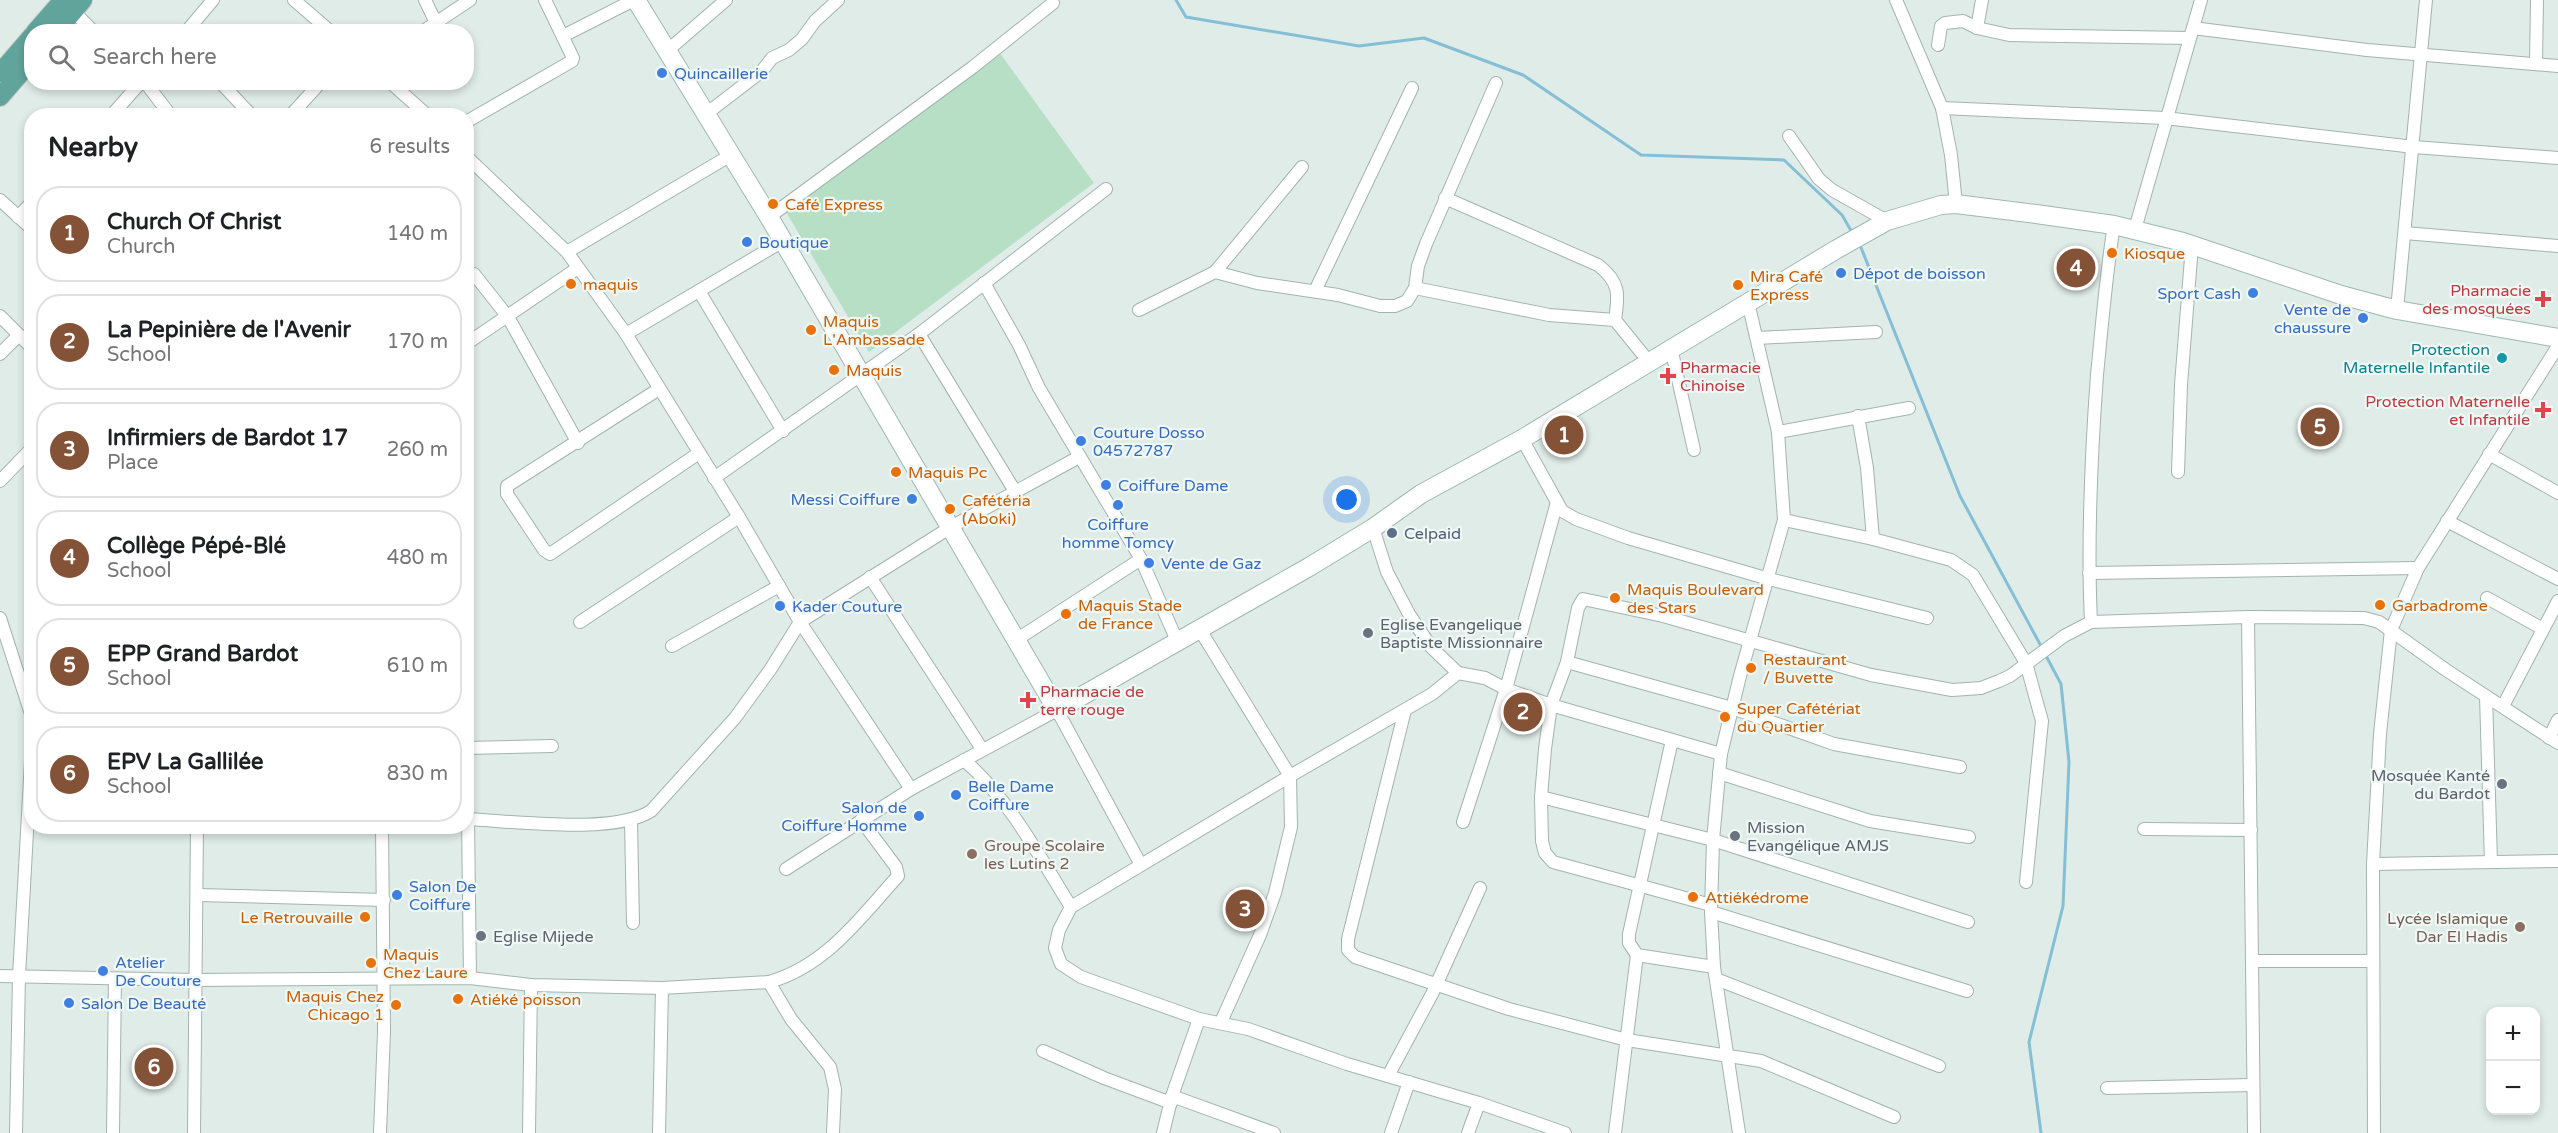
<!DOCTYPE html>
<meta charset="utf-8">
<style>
body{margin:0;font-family:"Varela Round",sans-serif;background:#f2f2f2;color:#202124}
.controls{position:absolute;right:18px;bottom:18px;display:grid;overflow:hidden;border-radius:12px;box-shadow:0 3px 9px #0003}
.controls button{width:54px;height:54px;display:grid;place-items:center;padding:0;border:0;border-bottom:2px solid #e0e0e0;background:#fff;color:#202124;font:30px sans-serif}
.you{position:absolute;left:1347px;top:500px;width:21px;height:21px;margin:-15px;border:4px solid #fff;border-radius:50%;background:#1a73e8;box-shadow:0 0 0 9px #1a73e833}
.badge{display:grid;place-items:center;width:39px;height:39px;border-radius:50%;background:#835237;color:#fff;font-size:20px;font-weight:700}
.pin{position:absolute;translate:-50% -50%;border:3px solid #fff;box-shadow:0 2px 6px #0006}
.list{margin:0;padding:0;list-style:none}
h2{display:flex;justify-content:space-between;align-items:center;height:78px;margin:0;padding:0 24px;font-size:26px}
h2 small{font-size:20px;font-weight:400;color:#757577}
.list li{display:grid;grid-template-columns:39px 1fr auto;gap:18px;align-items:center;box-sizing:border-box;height:96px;margin:0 12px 12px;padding:0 12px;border:2px solid #e0e0e0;border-radius:24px}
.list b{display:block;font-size:22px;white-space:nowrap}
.list p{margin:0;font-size:20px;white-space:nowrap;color:#757577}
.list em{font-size:20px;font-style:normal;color:#757577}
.icon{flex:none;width:33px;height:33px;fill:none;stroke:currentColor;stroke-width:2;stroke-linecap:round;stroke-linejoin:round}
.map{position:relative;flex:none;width:2558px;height:1133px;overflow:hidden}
.search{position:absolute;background:#fff;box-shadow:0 3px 9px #0003;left:24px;top:24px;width:450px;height:66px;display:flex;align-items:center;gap:15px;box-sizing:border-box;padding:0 21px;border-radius:24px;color:#757577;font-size:22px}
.panel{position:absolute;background:#fff;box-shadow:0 3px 9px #0003;left:24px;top:108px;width:450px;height:726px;border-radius:24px}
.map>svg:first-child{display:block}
.park{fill:#b7dfc6}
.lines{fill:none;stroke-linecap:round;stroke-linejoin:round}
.stream{stroke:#84bfd5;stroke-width:3}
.street-casing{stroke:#a2b4b0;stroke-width:14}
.secondary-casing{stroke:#9db8b2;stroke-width:20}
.primary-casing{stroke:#c0c9c7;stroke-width:20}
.street{stroke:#fff;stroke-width:12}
.secondary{stroke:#fff;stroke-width:18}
.primary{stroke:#61a49b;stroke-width:18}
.shop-dot{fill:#3f7fe0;stroke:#f0f8f5;stroke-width:2}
.food-dot{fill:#e8710a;stroke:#f0f8f5;stroke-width:2}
.health-dot{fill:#e0444e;stroke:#f0f8f5;stroke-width:2}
.culture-dot{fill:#0f9aa8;stroke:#f0f8f5;stroke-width:2}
.service-dot{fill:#5c6f8a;stroke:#f0f8f5;stroke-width:2}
.worship-dot{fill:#6b7280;stroke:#f0f8f5;stroke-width:2}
.education-dot{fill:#8d6e63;stroke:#f0f8f5;stroke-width:2}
.labels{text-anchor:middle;stroke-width:4.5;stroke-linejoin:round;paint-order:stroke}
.shop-label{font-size:16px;fill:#366cbe;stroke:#f0f8f5;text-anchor:start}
.food-label{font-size:16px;fill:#c56008;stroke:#f0f8f5;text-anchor:start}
.health-label{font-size:16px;fill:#be3a42;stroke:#f0f8f5;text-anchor:end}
.culture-label{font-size:16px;fill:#0d838f;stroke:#f0f8f5;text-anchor:end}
.service-label{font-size:16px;fill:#4e5e75;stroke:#f0f8f5;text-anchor:start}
.worship-label{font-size:16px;fill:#5b616d;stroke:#f0f8f5;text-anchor:start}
.education-label{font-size:16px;fill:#785e54;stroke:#f0f8f5;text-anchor:start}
</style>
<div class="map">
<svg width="2558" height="1133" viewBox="0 0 2558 1133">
<rect width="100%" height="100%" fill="#e0ece8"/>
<polygon class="park" points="999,52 1094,183 869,352 786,212"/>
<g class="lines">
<g class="stream">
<polyline points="1176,0 1186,17 1359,46 1424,38 1523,75 1641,155 1784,160 1842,215 1853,234"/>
<polyline points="1860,245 1960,496 2042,648"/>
<polyline points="2041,1133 2029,1042 2063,906 2069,762 2061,684 2045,654"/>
</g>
<g class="street-casing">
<g id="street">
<polyline points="294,0 331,32"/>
<polyline points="425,0 436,23"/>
<polyline points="1896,0 1942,108 1951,155 1956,204"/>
<polyline points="69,7 94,32"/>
<polyline points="1977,28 1982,0"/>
<polyline points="2193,28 2367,50 2558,66"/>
<polyline points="186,32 213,0"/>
<polyline points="422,32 470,0"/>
<polyline points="563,36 634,0"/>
<polyline points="1938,45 1941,26 1945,23 1963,21 1977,28 2009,35 2190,38"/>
<polyline points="667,51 726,0"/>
<polyline points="2536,63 2537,0"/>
<polyline points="145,82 171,116"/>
<polyline points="220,82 252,116"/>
<polyline points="390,82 428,116"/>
<polyline points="1942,108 2165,118 2414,147 2558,158"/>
<polyline points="706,114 762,71 772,58 789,50 802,39 815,21 838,0"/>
<polyline points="111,116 141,82"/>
<polyline points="290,116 321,82"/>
<polyline points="466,122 572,61 573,58 545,0"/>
<polyline points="1789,136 1819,179 1832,190 1887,221"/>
<polyline points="466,156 567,252 626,334 739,517 800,622 911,789"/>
<path d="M1445 198 1598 265C1620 282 1619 294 1615 320"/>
<polyline points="0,200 32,229"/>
<polyline points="18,217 32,202"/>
<polyline points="769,217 973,67 1053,3"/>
<polyline points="2135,229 2201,0"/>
<polyline points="2405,233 2558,246"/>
<polyline points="567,252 731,155"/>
<polyline points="1215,272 1302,167"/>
<polyline points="466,276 474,274 508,317 578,443"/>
<polyline points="984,283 1019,345 1039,388 1141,559"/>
<polyline points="1415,288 1549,315 1615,320 1649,362"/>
<polyline points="699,291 783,431"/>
<polyline points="1315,291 1412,88"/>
<polyline points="1139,310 1215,272 1257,283 1338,295 1380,306 1395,306 1407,301 1415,288 1418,266 1426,244 1496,83"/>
<polyline points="2397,310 2426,0"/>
<polyline points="0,316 32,348"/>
<polyline points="626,334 783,241"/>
<polyline points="919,334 1016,493"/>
<polyline points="1757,338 1876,332"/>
<polyline points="466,344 578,268"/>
<polyline points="1671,348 1694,450"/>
<polyline points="0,354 19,335"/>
<polyline points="659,389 507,486 507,494 544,550 550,554 699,453"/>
<polyline points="1858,416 1867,468 1873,539"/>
<polyline points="1778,432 1909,408"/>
<polyline points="1522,439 1562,511 1576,519 1628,538 1769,579 1927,618"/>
<polyline points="2489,454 2558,493"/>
<polyline points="2178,472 2181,385 2192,245"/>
<polyline points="714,478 919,334 1106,189"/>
<polyline points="0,481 32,448"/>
<polyline points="1784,520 1873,539 1951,560 1973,575 2026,663 2042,721 2026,882"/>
<polyline points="2447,521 2558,579"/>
<polyline points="1373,528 1387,572 1409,614 1431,647 1458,673 1485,678 1506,689 1551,705 1721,754"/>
<polyline points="2089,573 2418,568"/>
<polyline points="870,577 982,749"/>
<polyline points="2487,598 2543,629"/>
<polyline points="2248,617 2254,1133"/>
<polyline points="0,618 32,717"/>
<polyline points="580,622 739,517"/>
<path d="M2091 622C2087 539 2091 457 2097 375 2102 325 2106 274 2114 225"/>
<polyline points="1200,630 1290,776 1432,694 1458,673"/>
<polyline points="1016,640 1141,559 1178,643"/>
<polyline points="672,646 779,586"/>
<polyline points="1567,662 1732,708 1834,744 1960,767"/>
<polyline points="2486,696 2491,862"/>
<polyline points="2503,706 2558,601"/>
<polyline points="1405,710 1348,939 1348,950 1355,957 1509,1009 1627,1040 1761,1061 1894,1117"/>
<polyline points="2549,738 2558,720"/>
<polyline points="1672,740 1629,934 1629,943 1637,955 1714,967"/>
<polyline points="466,748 552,746"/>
<path d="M964 760C1010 800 1039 856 1071 907L1059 930 1055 948 1061 964 1081 977 1199 1019 1248 1029 1347 1064 1479 1103 1565 1133"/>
<polyline points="1719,773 1870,821 1969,837"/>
<polyline points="1541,797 1713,840 1968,922"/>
<path d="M466 819C514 821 613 835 651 811L735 718 770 670 800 622 951 527 1079 457"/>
<polyline points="468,819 470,978"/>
<polyline points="631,821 633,923"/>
<polyline points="1463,822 1506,689 1557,502"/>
<polyline points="138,826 144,826"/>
<polyline points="2144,829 2251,830"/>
<polyline points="2373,864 2558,861"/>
<polyline points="786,869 911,789 1057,710 1141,865"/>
<polyline points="198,895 384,900"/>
<polyline points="1711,905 1553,862 1545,853 1542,841 1541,797 1545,749 1551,705 1567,662 1578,608 1583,599 1663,616 1871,675 1952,690 1981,688 1999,681 2010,676 2064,636 2091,622 2248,617 2364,618 2379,622 2446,670 2558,743"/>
<polyline points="1071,907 1290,776 1291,827 1275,893 1260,935 1221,1022"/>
<polyline points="1711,912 1967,991"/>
<polyline points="2253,961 2372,961"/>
<polyline points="0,976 196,980 470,978 531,985 662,988 769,982 791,1019 830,1067 835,1089 833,1133"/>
<polyline points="1716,979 1939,1066"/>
<path d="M769 982C826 966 860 918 898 876L896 867 861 820"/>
<polyline points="1043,1051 1104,1078 1171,1103"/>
<polyline points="1388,1076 1432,994 1480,888"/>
<polyline points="2107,1088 2253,1085"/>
<polyline points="1172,1096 1274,1133"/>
<polyline points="16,1133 19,976 32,742"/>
<polyline points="113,1133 115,979"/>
<polyline points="194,1133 197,826"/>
<polyline points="380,1133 384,1032 382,826"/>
<polyline points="529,1133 531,985"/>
<polyline points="659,1133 662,988"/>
<polyline points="1163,1133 1172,1096 1199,1019"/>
<polyline points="1391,1133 1409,1082"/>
<polyline points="1468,1133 1479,1103"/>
<polyline points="1615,1133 1637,955"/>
<polyline points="1739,1133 1714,967 1711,912 1713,840 1721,754 1740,676 1784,520 1778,432 1748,302"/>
<polyline points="2374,1133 2373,864 2380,734 2391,630 2418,568 2558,346"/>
</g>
</g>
<g class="secondary-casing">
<polyline id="secondary" points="636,0 769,217 1057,710 1309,567 1373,528 1421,494 1522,439 1837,249 1887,221 1941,205 1956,204 2036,214 2114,225 2183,242 2341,295 2397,310 2558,338"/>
</g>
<g class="primary-casing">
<g id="primary">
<polyline points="35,32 63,0"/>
<polyline points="56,32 83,0"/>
<polyline points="0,73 32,36"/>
<polyline points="0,97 32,60"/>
</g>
</g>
<use href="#street" class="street"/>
<use href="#secondary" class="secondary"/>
<use href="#primary" class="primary"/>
</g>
<g class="shop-dot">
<circle cx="662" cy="73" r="6"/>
<circle cx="747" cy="242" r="6"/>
<circle cx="1841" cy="273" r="6"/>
<circle cx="2253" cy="293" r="6"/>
<circle cx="2363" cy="318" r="6"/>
<circle cx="1081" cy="441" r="6"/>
<circle cx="1106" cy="485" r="6"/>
<circle cx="912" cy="499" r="6"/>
<circle cx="1118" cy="505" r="6"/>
<circle cx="1149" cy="563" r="6"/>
<circle cx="780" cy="606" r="6"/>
<circle cx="956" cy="795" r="6"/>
<circle cx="919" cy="816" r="6"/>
<circle cx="397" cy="895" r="6"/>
<circle cx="103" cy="971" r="6"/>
<circle cx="69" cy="1003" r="6"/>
</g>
<g class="food-dot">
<circle cx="773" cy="204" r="6"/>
<circle cx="2112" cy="253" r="6"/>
<circle cx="571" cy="284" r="6"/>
<circle cx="1738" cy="285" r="6"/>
<circle cx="811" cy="330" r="6"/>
<circle cx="834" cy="370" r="6"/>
<circle cx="896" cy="472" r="6"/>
<circle cx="950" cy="509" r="6"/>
<circle cx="1615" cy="598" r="6"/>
<circle cx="2380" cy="605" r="6"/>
<circle cx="1066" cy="614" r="6"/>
<circle cx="1751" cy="668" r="6"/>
<circle cx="1725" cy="717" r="6"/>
<circle cx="1693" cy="897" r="6"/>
<circle cx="365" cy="917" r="6"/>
<circle cx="371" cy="963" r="6"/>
<circle cx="458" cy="999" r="6"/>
<circle cx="396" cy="1005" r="6"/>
</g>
<g class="health-dot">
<path d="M2540 290h6v6h6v6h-6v6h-6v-6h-6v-6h6z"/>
<path d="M1665 367h6v6h6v6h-6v6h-6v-6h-6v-6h6z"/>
<path d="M2540 401h6v6h6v6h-6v6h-6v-6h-6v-6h6z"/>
<path d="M1025 691h6v6h6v6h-6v6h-6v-6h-6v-6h6z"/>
</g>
<circle class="culture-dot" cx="2502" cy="358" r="6"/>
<circle class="service-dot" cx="1392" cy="533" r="6"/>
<g class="worship-dot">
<circle cx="1368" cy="633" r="6"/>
<circle cx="2502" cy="784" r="6"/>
<circle cx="1735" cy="836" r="6"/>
<circle cx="481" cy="936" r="6"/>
</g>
<g class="education-dot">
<circle cx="972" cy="854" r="6"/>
<circle cx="2520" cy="927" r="6"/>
</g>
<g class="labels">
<g class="shop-label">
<text x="674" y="79">Quincaillerie</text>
<text x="759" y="248">Boutique</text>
<text x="1853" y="279">Dépot de boisson</text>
<text x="2241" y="299" text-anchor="end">Sport Cash</text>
<text x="2351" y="315" text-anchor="end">Vente de<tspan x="2351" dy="18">chaussure</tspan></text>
<text x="1093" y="438">Couture Dosso<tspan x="1093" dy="18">04572787</tspan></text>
<text x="1118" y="491">Coiffure Dame</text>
<text x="900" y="505" text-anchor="end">Messi Coiffure</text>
<text x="1118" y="530" text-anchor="middle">Coiffure<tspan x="1118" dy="18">homme Tomcy</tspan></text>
<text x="1161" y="569">Vente de Gaz</text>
<text x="792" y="612">Kader Couture</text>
<text x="968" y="792">Belle Dame<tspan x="968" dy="18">Coiffure</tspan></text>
<text x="907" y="813" text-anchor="end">Salon de<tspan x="907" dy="18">Coiffure Homme</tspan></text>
<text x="409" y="892">Salon De<tspan x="409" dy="18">Coiffure</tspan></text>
<text x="115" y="968">Atelier<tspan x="115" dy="18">De Couture</tspan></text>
<text x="81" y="1009">Salon De Beauté</text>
</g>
<g class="food-label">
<text x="785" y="210">Café Express</text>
<text x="2124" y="259">Kiosque</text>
<text x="1750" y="282">Mira Café<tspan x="1750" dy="18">Express</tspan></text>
<text x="583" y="290">maquis</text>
<text x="823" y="327">Maquis<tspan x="823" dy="18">L'Ambassade</tspan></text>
<text x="846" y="376">Maquis</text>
<text x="908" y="478">Maquis Pc</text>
<text x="962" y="506">Cafétéria<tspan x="962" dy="18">(Aboki)</tspan></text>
<text x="1627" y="595">Maquis Boulevard<tspan x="1627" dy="18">des Stars</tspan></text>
<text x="1078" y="611">Maquis Stade<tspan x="1078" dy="18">de France</tspan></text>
<text x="2392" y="611">Garbadrome</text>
<text x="1763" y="665">Restaurant<tspan x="1763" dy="18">/ Buvette</tspan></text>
<text x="1737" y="714">Super Cafétériat<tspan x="1737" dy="18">du Quartier</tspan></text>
<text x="1705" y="903">Attiékédrome</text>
<text x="353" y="923" text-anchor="end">Le Retrouvaille</text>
<text x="383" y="960">Maquis<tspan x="383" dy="18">Chez Laure</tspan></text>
<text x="384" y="1002" text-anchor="end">Maquis Chez<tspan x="384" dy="18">Chicago 1</tspan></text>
<text x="470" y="1005">Atiéké poisson</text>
</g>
<g class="health-label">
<text x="2531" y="296">Pharmacie<tspan x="2531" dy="18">des mosquées</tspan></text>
<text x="1680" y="373" text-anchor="start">Pharmacie<tspan x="1680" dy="18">Chinoise</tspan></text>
<text x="2530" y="407">Protection Maternelle<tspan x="2530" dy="18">et Infantile</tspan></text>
<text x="1040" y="697" text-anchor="start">Pharmacie de<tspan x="1040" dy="18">terre rouge</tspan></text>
</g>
<g class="culture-label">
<text x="2490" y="355">Protection<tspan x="2490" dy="18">Maternelle Infantile</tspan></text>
</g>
<g class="service-label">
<text x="1404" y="539">Celpaid</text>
</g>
<g class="worship-label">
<text x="1380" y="630">Eglise Evangelique<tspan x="1380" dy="18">Baptiste Missionnaire</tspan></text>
<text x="2490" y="781" text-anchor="end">Mosquée Kanté<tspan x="2490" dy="18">du Bardot</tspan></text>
<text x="1747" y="833">Mission<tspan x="1747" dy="18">Evangélique AMJS</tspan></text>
<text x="493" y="942">Eglise Mijede</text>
</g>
<g class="education-label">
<text x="984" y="851">Groupe Scolaire<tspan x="984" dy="18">les Lutins 2</tspan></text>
<text x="2508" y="924" text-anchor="end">Lycée Islamique<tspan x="2508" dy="18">Dar El Hadis</tspan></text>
</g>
</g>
</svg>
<div class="controls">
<button>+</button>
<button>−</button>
</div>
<div class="you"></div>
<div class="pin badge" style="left:1564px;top:435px">1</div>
<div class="pin badge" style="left:1523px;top:712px">2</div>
<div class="pin badge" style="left:1245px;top:909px">3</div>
<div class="pin badge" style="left:2076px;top:268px">4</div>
<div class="pin badge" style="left:2320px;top:427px">5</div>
<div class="pin badge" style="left:154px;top:1067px">6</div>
<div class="search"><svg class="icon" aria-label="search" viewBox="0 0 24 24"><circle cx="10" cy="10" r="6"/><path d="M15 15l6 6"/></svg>Search here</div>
<section class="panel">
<h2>Nearby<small>6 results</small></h2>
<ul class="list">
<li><span class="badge">1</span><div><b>Church Of Christ</b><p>Church</p></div><em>140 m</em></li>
<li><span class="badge">2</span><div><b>La Pepinière de l'Avenir</b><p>School</p></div><em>170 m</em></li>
<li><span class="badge">3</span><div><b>Infirmiers de Bardot 17</b><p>Place</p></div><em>260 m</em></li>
<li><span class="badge">4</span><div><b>Collège Pépé-Blé</b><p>School</p></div><em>480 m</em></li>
<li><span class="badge">5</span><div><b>EPP Grand Bardot</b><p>School</p></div><em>610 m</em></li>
<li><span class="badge">6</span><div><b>EPV La Gallilée</b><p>School</p></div><em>830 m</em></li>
</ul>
</section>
</div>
